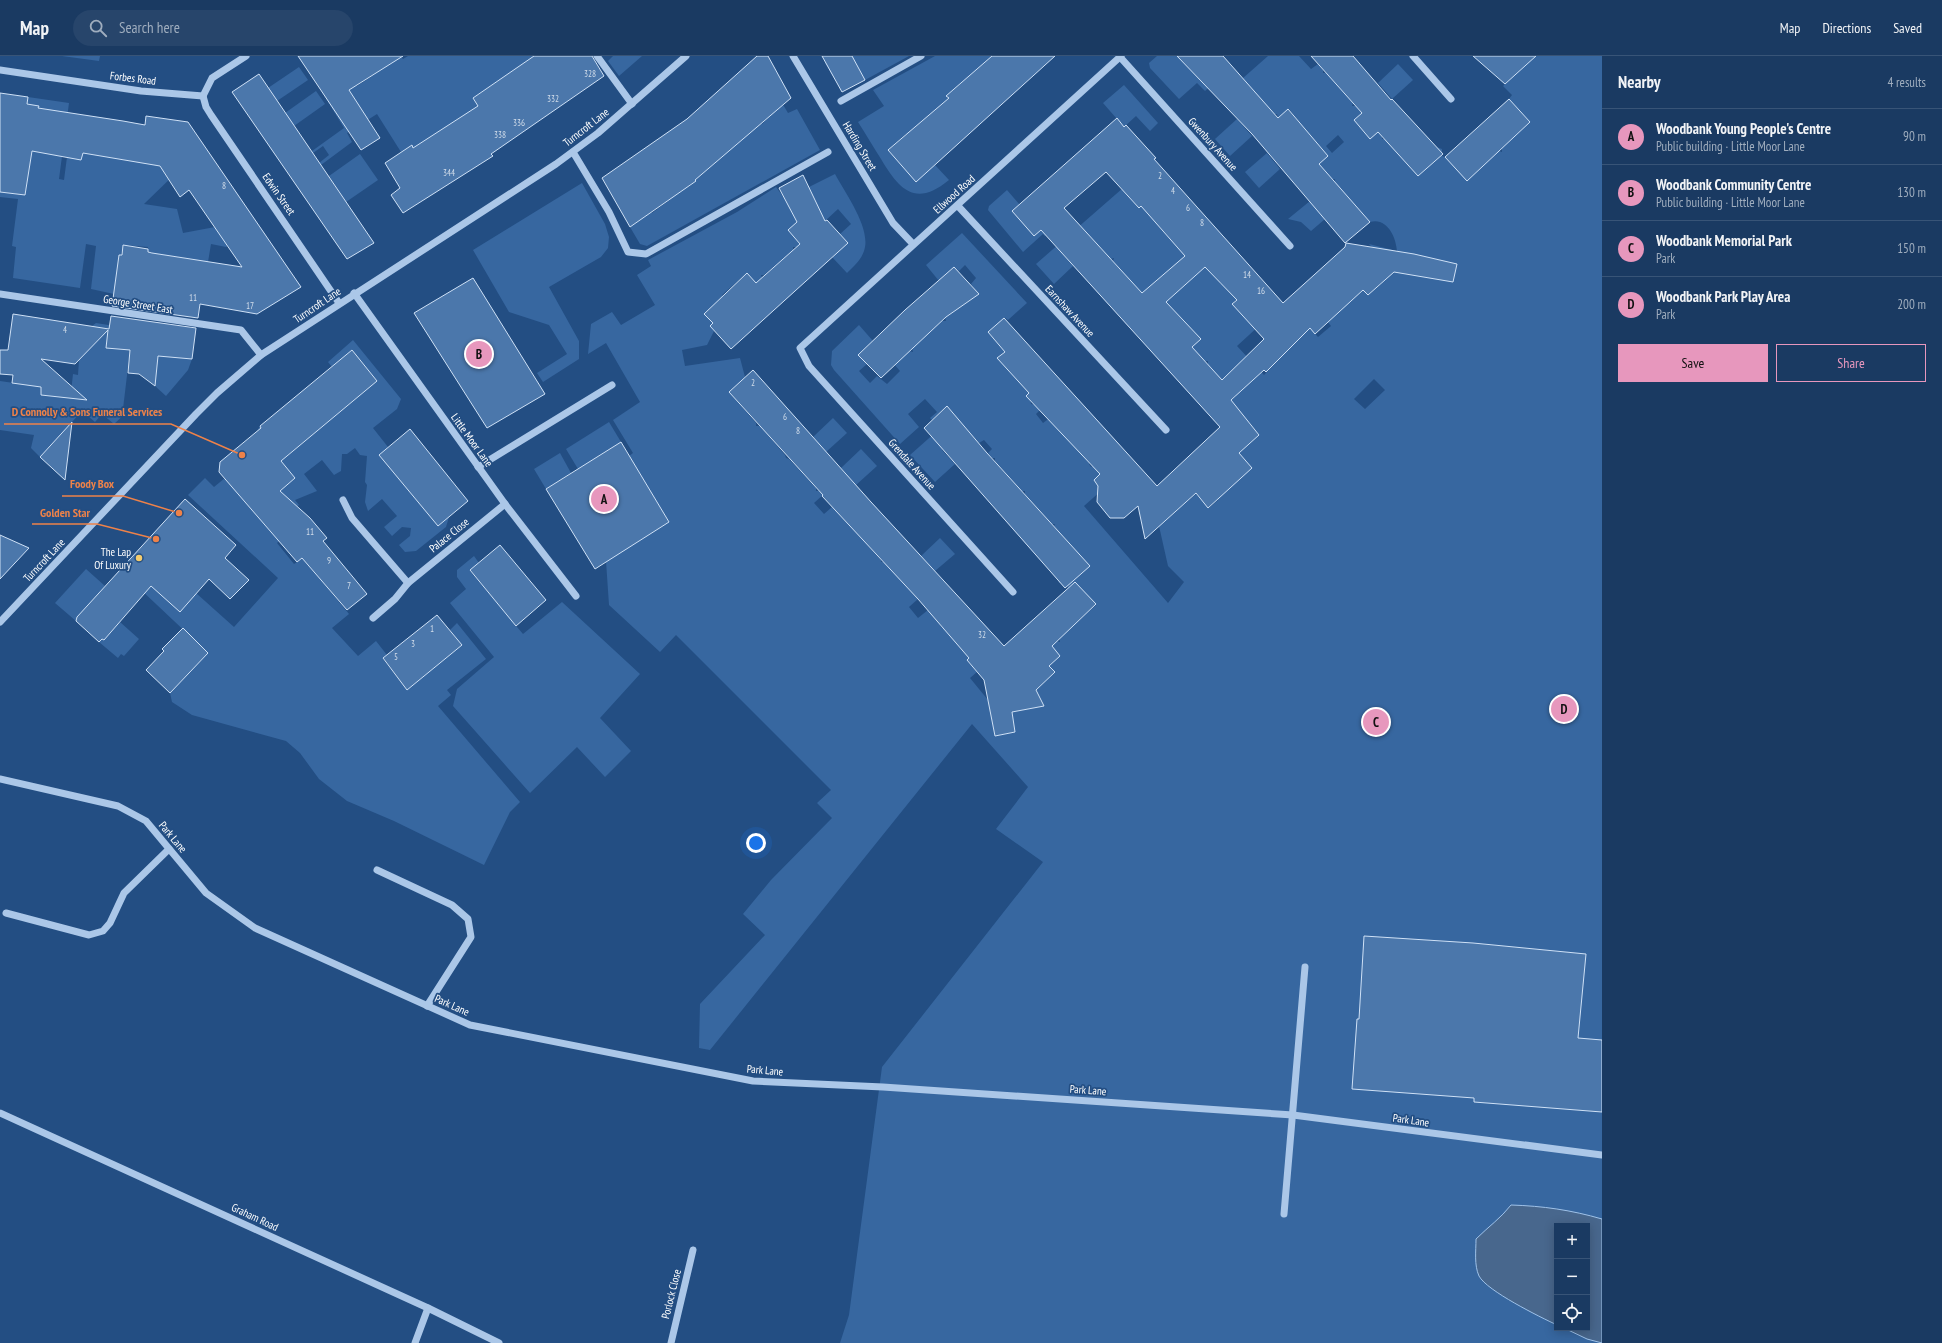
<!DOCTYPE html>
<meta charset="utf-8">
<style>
body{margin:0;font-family:"PT Sans Narrow",sans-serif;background:#27456b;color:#f1f3f6}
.controls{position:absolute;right:12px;bottom:12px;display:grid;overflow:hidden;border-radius:0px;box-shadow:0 2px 10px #0003}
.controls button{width:36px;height:36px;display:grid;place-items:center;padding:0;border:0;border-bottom:1px solid #385477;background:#1a3a62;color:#f1f3f6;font:20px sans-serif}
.you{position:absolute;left:756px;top:787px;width:14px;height:14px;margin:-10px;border:3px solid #fff;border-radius:50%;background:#1a73e8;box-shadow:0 0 0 6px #1a73e833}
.badge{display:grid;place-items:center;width:26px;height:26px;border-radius:50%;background:#e797bd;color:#111;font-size:13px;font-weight:700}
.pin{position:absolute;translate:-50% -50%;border:2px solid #fff;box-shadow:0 1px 4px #0006}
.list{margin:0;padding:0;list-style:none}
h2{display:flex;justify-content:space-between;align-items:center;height:52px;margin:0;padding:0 16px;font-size:17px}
h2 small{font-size:13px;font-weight:400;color:#9fadbe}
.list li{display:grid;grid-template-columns:26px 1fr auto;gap:12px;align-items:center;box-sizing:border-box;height:56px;padding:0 16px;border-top:1px solid #385477}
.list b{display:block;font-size:15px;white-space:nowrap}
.list p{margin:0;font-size:13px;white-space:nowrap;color:#9fadbe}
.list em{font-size:13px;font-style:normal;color:#9fadbe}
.actions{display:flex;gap:8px;padding:12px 16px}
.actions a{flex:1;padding:9px 0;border:1px solid #e797bd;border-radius:0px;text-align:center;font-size:14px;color:#e797bd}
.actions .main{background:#e797bd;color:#111}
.icon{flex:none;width:22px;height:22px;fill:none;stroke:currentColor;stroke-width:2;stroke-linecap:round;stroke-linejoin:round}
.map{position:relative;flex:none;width:1602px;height:1287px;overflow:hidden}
header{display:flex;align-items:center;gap:24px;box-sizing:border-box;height:56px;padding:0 20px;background:#1a3a62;border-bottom:1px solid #385477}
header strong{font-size:19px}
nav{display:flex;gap:22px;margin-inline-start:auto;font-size:14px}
.search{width:280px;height:36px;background:#27456b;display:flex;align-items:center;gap:10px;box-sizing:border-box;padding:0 14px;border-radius:22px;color:#9fadbe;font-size:15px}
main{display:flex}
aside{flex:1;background:#1a3a62}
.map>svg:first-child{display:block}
.green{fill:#3767a0;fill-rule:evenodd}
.water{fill:#48678d;stroke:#9fc2e9}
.building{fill:#4b77ab;stroke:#cfe1f6;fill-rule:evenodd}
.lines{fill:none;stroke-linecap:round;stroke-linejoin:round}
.minor{stroke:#abc7e8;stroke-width:7}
.poi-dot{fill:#f3cc6e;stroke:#234e83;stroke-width:1.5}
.labels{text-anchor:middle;stroke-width:3.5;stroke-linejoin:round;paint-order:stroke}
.number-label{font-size:9px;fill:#d2ddea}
.street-label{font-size:11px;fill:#fff;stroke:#234e83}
.poi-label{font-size:11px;fill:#fff;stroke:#234e83;text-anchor:end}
.leader{fill:none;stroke:#ee8249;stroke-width:1.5}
.callout-dot{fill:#ee8249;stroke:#234e83;stroke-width:1.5}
.callout-label{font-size:12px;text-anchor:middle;font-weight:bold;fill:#ee8249;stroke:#234e83;stroke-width:3.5;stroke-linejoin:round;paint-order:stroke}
</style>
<header>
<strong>Map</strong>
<div class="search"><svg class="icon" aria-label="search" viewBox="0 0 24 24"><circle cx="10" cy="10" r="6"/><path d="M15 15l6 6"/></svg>Search here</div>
<nav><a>Map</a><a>Directions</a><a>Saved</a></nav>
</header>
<main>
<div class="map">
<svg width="1602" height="1287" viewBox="0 0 1602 1287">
<rect width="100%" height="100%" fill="#234e83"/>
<g class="green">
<polygon points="62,0 100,0 99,5"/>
<polygon points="408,0 547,0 496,26 473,42 484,58 422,87 448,128 445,130 421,104 412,89 401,96 377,58 347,77 352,86 321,109 319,107 329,99 323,90 313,97 312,95 344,72 322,36 328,33 357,30 375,18 369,7 401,1 403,3"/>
<polygon points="613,0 642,0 619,20 608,5"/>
<polygon points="832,0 909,0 865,24 858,11 835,24 825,7"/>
<path d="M935 0H992L985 7 970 34 962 26 947 40 974 70 913 85 906 78 888 94 916 125 935 109 949 124C915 152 899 133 881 103 873 91 866 78 858 66L884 50 873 34Z"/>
<polygon points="1157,0 1185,0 1181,4 1203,27 1218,13 1223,18 1205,35 1197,27 1179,43 1150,12 1149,7"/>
<path d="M1268 0H1299L1311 13 1318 8 1323 14V17H1326L1353 47 1352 50H1356L1382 80V83H1385L1418 120 1430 109 1436 91 1442 93V100L1445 101 1467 124 1499 95 1502 96V92L1530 66 1509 43 1512 39 1503 30 1523 11 1514 0H1602V1287H840L849 1259 882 1011 1043 806 996 773 1028 731 972 668 710 994 699 992 700 948 765 879 743 858 771 824 832 762 817 747 831 734 676 579 660 596 609 549 606 505 669 466 629 400 633 397 613 364 640 346 606 287 588 298 591 268 612 256 621 269 655 249 637 219 651 210 648 204 737 156 776 131 785 143 835 118C845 137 872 173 864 195 861 204 854 210 847 217L832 201 848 187 840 178 851 168 838 153 797 191H793V194L764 219H761L762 222 756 227 747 217 722 239 731 249 720 244 704 258 713 267 710 270 714 275 707 289 682 294 685 310 740 302 745 321 729 336 756 367V370H760L785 399 786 402 789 403 816 432V435H819L823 439 814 447 824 458 832 451 846 466 870 445 877 452 853 473 881 504V506H884L918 543 909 551 918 562 928 554 940 568 941 571 943 572 970 601 967 604 977 616 970 622 988 644 995 680 1015 676 1012 656 1044 650 1032 625 1040 630 1055 616 1049 610 1060 600 1051 590 1057 585 1060 586 1059 582 1096 549 1087 539 1080 546 1068 532 1067 528 1059 527 1058 523 1089 510 1054 470 1055 468H1052L1025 438V435H1022L995 405V402H992L988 397 992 393 984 384 979 387 965 372 942 394 955 408 935 426 910 399 955 359 947 350 932 364 930 362 937 356 925 343 908 358 919 371 900 388 834 314 831 309 832 295 859 269 873 285 858 299 867 308 859 315 870 327 877 320 887 328 900 315 894 308 909 295 913 296 912 292 942 265H946L945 262 975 234 971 228 976 222 965 209 959 215 954 211 939 225 926 209 962 177 1027 247 1008 264 1005 262 988 276 1005 296 998 302 1029 337 1031 348 1036 349 1040 354 1036 358 1043 367 1051 361 1092 406 1089 408 1091 411 1094 409 1101 417 1094 424 1102 434 1084 450 1168 547 1184 526 1168 510 1157 461 1156 430 1168 442 1169 461 1196 438 1209 452 1218 444 1217 439 1252 412 1239 397 1259 379 1249 366 1244 371 1219 364 1214 365 1212 362 1236 340 1208 309V305H1204L1144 236H1141L1113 205 1114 202 1111 203 1083 173 1059 194 1073 210 1054 228 1036 208 1139 118 1125 137 1139 152 1148 144 1161 173 1170 183 1177 177 1220 224V228L1223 227 1237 243 1232 248 1245 262 1261 268 1237 290 1264 319 1283 299 1307 269 1318 281 1331 270 1320 256 1351 245 1361 236 1353 227 1355 225 1368 239 1382 227 1381 201 1369 188 1397 195C1396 181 1387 161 1370 166L1334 126 1335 123H1332L1290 76 1300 67 1289 53 1278 62 1277 58H1274L1234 30ZM1338 79 1344 86 1332 97 1326 90ZM1402 196 1424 201 1399 216ZM1374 323 1385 334 1365 353 1354 343ZM1557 1170H1587V1272H1557Z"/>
<polygon points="1398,8 1413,24 1392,43 1378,27"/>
<polygon points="299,11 308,24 277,45 268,32"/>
<polygon points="1124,29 1158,67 1150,75 1136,60 1124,71 1103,47"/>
<polygon points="316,35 325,48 294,70 285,57"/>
<polygon points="28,41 69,47 59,123 64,124 67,101 83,97 153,108 177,116 144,148 177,153 183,177 215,171 258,169 226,191 211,188 207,212 185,209 184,202 173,200 172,207 151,204 152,196 148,196 148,191 123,189 114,238 91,233 96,190 86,188 80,232 13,222 16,191 12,190 18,143 0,141 0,136 25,139 27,127 18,111 29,113 38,51 27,48"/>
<polygon points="782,47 788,57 797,53 820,94 647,190 640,188 630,171 640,164 630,149 647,150 652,157 668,145 658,129 685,128 688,131 696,125 685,110 708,113 718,104 717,101 736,89 752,75 742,64 751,56 762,68"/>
<polygon points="1237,63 1252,80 1230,100 1215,83"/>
<polygon points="1267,97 1280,113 1259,132 1245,116"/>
<polygon points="360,98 378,124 346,146 329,120"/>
<polygon points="582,127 605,168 609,181 608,192 601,201 549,231 579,285 579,303 543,326 537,317 567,298 549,269 509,256 473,194"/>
<polygon points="1007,134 1020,149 1056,160 1061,167 1045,180 1043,178 1023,196 988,154 989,150"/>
<polygon points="1310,145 1325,163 1311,175 1301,166 1288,163"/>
<polygon points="96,267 121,271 130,294 123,353 127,356 114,368 102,358 95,366 82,355 40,401 31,392 34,379 0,374 0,325 41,331 41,339 61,341 62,335 71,336 73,318 78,319 79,304 84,299 85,291 82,285 83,269 92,270"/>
<polygon points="353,284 401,343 397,353 373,372 388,391 380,399 438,470 449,461 446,471 416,495 405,496 399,489 410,480 411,472 402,471 392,480 384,471 397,460 382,443 368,455 365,446 367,429 365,426 367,400 360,399 355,392 347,398 342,398 341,415 334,419 322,404 304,418 317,435 295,444 299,449 279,466 288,477 277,487 294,508 303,502 349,558 332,572 358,600 376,585 387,599 383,603 407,634 462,589 450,574 457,567 486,603 447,634 451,639 438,650 520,746 510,756 484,809 394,765 347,745 319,723 300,697 286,685 192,659 172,646 170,637 208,597 122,516 196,537 234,571 278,522 188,439 205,422 214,431 225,422 275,439 294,422 257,375 260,370 286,401 377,325 352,294 332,311 328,306"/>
<polygon points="158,300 192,303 188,314 166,340 155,330"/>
<polygon points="833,362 847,377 826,396 813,381"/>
<polygon points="609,366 621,386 578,413 566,393"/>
<polygon points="861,393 877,410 856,429 841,412"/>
<polygon points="560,397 571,417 546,433 534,413"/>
<polygon points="940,482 955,498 935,515 921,500"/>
<polygon points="474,500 479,507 470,515 523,578 562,546 640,618 600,662 631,695 605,721 577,691 530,737 453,650 457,633 494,601 450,547 466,533 457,521 457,514"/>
<polygon points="86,513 105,530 76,565 55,547"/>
<polygon points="120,566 139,583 124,600 121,598 118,602 99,586 102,583 104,584"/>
</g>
<path class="water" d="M1511 1149C1543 1150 1571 1154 1602 1163V1287L1587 1283 1564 1272H1587V1170H1557V1269C1540 1261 1487 1235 1479 1220 1474 1209 1476 1195 1476 1183 1488 1171 1501 1162 1511 1149Z"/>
<g class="building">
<polygon points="298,0 403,0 349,34 380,82 361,94"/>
<polygon points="534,0 592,0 604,20 491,98 493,100 403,157 391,139 400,132 385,107 412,89 413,92 478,50 473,42"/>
<polygon points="757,0 768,0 791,42 695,124 696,125 630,171 602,122 687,63"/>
<polygon points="822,0 852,0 865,24 842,36"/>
<polygon points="992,0 1055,0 916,126 888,94 949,42 946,40"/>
<polygon points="1177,0 1223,0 1278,62 1288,53 1328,100 1319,108 1370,166 1345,187 1252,78"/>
<polygon points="1311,0 1353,0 1391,44 1392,43 1443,98 1418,120 1378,76 1370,83 1354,64 1362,57"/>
<polygon points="1473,0 1536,0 1505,28"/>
<polygon points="259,18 374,187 347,203 232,36"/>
<polygon points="0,37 28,41 27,48 39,50 38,52 123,65 145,69 146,60 188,66 301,231 257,258 200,248 198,262 112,250 119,199 122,199 123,189 148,193 148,196 152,197 242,211 189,134 180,141 160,110 83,97 81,104 32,95 25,139 0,136"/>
<polygon points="1509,43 1530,66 1467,125 1445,101"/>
<path d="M1117 62 1124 71 1126 69 1156 102 1154 103 1283 247 1345 191 1346 187 1414 198 1457 208 1453 226 1394 216 1368 239 1363 234 1315 278 1310 272 1266 316 1264 314 1231 344 1259 379 1239 397 1252 412 1208 452 1196 437 1145 483 1138 450 1124 462H1110L1097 446 1098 430 1094 424 1100 418 1026 340 1029 337 997 302 1005 296 988 276 1004 262 1157 430 1220 371 1041 174 1034 180 1012 155ZM1106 116 1139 152 1141 150 1185 200 1142 237 1064 152ZM1205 211 1237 244 1232 248 1264 283 1222 324 1192 291 1201 283 1166 246Z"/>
<polygon points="803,119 825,165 827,164 848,187 731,293 710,270 713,267 704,258 747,217 756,227 800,188 788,174 797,166 779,132"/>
<polygon points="954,211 979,238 946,261 881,322 858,299 905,254"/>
<polygon points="473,222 545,338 487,372 414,257"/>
<polygon points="13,258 109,273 111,260 196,272 192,303 158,300 155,330 139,318 128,317 130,294 106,292 108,274 75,308 41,303 87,344 41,339 41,331 12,327 13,319 0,318 0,294 8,294"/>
<polygon points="352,294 377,325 281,405 295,422 280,435 310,462 327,482 323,485 367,538 347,554 302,502 297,506 219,416 220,406 261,372 260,370"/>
<polygon points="753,314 871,446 1004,590 1075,526 1096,548 1052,590 1060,600 1049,610 1055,616 1036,634 1044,650 1012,656 1015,676 995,680 984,624 967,604 969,602 918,543 822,440 823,439 729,336"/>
<polygon points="947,350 987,397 1090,510 1065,532 924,372"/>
<polygon points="72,366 65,424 40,401"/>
<polygon points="410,373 468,445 438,470 379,399"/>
<polygon points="621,386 669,466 595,513 546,433"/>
<polygon points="185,443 236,489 225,502 249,524 230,543 209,523 180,556 151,530 104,584 102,583 99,586 76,565 77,561"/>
<polygon points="0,479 29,492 0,523"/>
<polygon points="500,489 546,544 516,570 470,514"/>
<polygon points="437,559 462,589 407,634 383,602"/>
<polygon points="183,572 208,597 170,637 146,614 164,595 162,593"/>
<polygon points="1364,880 1473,887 1586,898 1578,982 1602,984 1602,1056 1474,1046 1474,1042 1352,1033 1357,963 1359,963"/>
</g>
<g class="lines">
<g class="minor">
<polyline points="597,0 632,48"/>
<polyline points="793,0 893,167 913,188"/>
<polyline points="1413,0 1451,43"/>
<polyline points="1120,1 1290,190"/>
<polyline points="0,14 141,35 203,40"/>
<polyline points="203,40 206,51 211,59 339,247"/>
<polyline points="203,40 212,22 246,0"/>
<polyline points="841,45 921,0"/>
<polyline points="573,96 609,156 628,196 646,198 828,96"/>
<polyline points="958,150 1166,374"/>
<polyline points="354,237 505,448 576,540"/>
<polyline points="0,238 241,274 261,299"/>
<polyline points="478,411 612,329"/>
<polyline points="343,444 352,462 408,527"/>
<polyline points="1013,536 809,310 800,292 1121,0"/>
<polyline points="373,562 395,543 408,527 505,448"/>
<polyline points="0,566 196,358 217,337 261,299 556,108 598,77 686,0"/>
<polyline points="0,723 118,750 146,765 206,837 255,872 470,969 753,1025 883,1031 1293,1059 1602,1099"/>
<polyline points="377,814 452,849 468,863 471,881 427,950"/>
<polyline points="6,857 89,879 103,875 110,867 124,837 169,793"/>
<polyline points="0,1057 428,1252 499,1287"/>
<polyline points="1284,1158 1305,911"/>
<polyline points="415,1287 428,1252"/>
<polyline points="671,1287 693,1194"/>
</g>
</g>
<circle class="poi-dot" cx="139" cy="502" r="4"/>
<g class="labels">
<g class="number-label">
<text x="590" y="21">328</text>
<text x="553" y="46">332</text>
<text x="519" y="70">336</text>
<text x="500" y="82">338</text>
<text x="449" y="120">344</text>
<text x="1160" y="123">2</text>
<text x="224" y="133">8</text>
<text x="1173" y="138">4</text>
<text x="1188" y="155">6</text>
<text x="1202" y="170">8</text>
<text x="1247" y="222">14</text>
<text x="1261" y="238">16</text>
<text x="193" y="245">11</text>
<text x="250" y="253">17</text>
<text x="65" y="277">4</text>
<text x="753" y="330">2</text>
<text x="785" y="364">6</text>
<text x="798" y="378">8</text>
<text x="310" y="479">11</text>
<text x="329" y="508">9</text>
<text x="349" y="533">7</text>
<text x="432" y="576">1</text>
<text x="982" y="582">32</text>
<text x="413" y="591">3</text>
<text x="396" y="604">5</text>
</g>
<g class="street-label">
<text transform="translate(133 22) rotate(7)" y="4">Forbes Road</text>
<text transform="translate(586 71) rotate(-38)" y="4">Turncroft Lane</text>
<text transform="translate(1213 88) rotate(48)" y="4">Gwenbury Avenue</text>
<text transform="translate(860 90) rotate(59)" y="4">Harding Street</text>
<text transform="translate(279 138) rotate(55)" y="4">Edwin Street</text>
<text transform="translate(954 138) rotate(-42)" y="4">Ellwood Road</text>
<text transform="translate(138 248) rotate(9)" y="4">George Street East</text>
<text transform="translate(317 249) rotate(-34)" y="4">Turncroft Lane</text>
<text transform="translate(1070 255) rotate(47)" y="4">Earnshaw Avenue</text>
<text transform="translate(472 384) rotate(54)" y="4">Little Moor Lane</text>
<text transform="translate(912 408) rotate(48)" y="4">Grendale Avenue</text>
<text transform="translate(449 479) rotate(-39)" y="4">Palace Close</text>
<text transform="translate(44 504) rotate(-47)" y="4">Turncroft Lane</text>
<text transform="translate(173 781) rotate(50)" y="4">Park Lane</text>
<text transform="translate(452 949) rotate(24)" y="4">Park Lane</text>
<text transform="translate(765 1014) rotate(5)" y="4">Park Lane</text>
<text transform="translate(1088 1034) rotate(4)" y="4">Park Lane</text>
<text transform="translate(1411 1064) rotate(8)" y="4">Park Lane</text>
<text transform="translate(255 1161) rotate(25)" y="4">Graham Road</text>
<text transform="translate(671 1238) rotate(-76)" y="4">Porlock Close</text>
</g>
<g class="poi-label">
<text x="131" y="500">The Lap<tspan x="131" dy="13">Of Luxury</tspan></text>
</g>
</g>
<path class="leader" d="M242 399L171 368H4M179 457L123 440H62M156 483L97 468H32"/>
<g class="callout-dot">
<circle cx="242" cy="399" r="4"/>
<circle cx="179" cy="457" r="4"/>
<circle cx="156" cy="483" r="4"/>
</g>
<g class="callout-label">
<text x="87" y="360">D Connolly &amp; Sons Funeral Services</text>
<text x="92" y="432">Foody Box</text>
<text x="65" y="461">Golden Star</text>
</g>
</svg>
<div class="controls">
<button>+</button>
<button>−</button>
<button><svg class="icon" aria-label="locate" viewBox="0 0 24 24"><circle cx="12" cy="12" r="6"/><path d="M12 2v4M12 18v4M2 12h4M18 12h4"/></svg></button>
</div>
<div class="you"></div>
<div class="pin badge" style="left:604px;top:443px">A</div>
<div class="pin badge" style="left:479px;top:298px">B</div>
<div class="pin badge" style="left:1376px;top:666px">C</div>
<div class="pin badge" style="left:1564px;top:653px">D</div>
</div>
<aside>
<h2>Nearby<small>4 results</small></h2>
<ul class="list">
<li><span class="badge">A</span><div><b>Woodbank Young People's Centre</b><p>Public building · Little Moor Lane</p></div><em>90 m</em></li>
<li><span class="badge">B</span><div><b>Woodbank Community Centre</b><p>Public building · Little Moor Lane</p></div><em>130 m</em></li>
<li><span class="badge">C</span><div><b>Woodbank Memorial Park</b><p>Park</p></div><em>150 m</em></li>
<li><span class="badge">D</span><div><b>Woodbank Park Play Area</b><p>Park</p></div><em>200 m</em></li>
</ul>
<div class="actions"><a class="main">Save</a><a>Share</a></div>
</aside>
</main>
